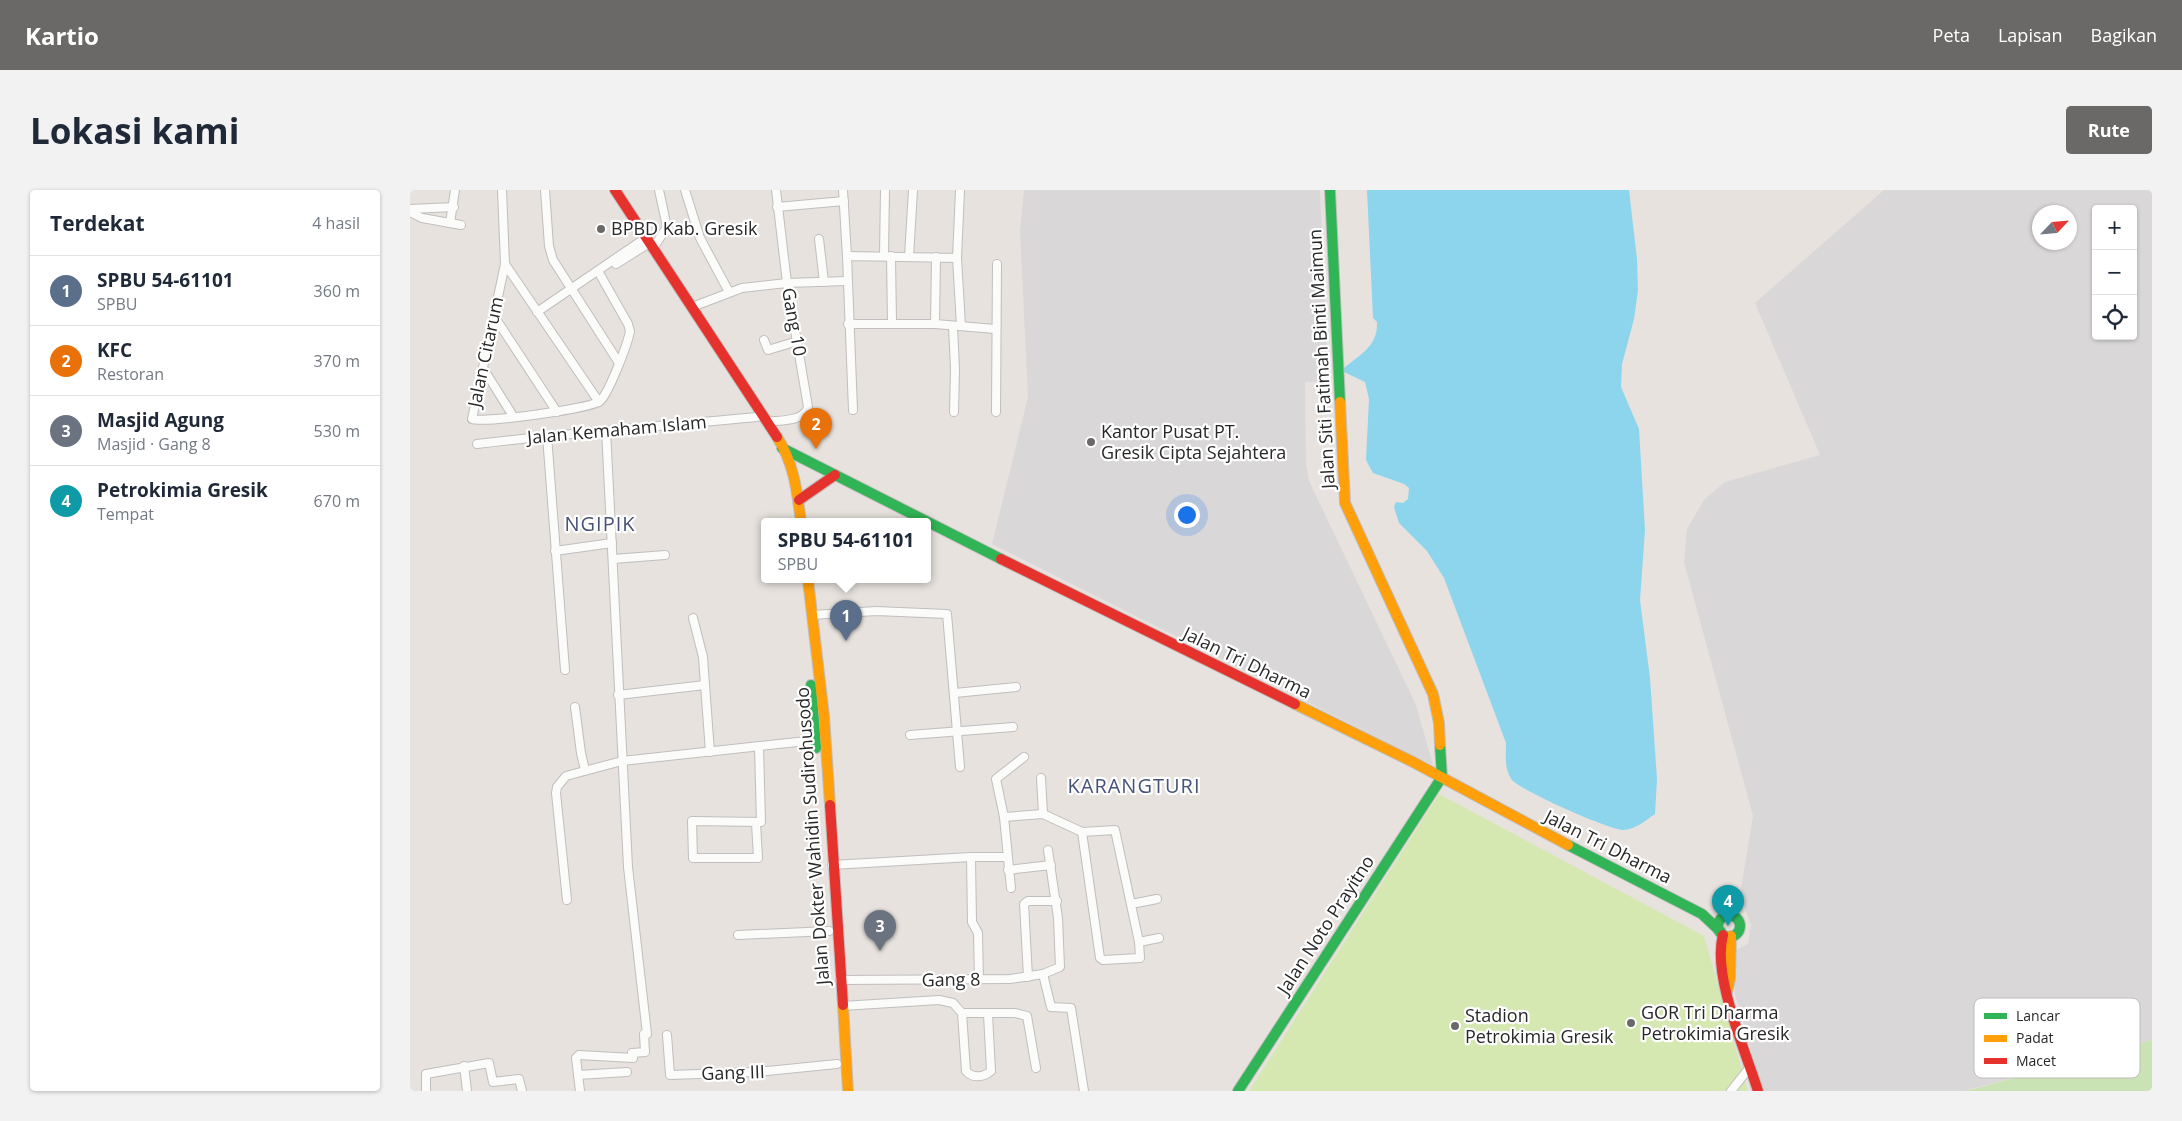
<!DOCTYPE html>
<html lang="id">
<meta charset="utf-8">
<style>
body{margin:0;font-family:"Open Sans",sans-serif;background:#f2f2f3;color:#1f2937}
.controls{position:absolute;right:15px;top:15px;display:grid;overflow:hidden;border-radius:5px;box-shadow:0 1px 4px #0004}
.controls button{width:45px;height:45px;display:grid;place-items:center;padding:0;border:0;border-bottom:1px solid #e0e1e3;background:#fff;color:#1f2937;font:25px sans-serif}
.compass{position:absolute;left:1622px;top:15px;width:45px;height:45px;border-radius:50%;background:#fff;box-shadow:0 1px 4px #0004;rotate:64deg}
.you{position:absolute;left:776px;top:324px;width:18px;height:18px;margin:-12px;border:4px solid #fff;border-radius:50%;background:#1a73e8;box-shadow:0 0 0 8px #1a73e833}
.badge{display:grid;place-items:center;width:32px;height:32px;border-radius:50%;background:#6b6967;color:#fff;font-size:16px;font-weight:700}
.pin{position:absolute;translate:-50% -41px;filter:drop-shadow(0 1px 2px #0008)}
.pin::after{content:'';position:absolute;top:26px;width:18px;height:15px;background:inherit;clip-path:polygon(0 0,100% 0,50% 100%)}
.popup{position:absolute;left:351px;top:328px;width:170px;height:65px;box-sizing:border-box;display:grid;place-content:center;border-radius:5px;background:#fff;filter:drop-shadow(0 1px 4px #0005);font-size:16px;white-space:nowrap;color:#747a83}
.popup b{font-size:19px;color:#1f2937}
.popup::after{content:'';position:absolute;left:50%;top:100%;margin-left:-10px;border:10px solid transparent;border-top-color:#fff}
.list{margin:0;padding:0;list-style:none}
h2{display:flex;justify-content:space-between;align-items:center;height:65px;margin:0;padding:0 20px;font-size:21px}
h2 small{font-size:16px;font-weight:400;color:#747a83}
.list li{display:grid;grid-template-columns:32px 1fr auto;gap:15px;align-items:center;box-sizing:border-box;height:70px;padding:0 20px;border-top:1px solid #e0e1e3}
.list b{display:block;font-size:19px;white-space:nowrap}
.list p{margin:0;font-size:16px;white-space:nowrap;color:#747a83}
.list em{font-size:16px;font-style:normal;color:#747a83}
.icon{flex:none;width:28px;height:28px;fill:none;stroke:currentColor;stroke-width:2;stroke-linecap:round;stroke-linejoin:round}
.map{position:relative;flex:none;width:1742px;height:901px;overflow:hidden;border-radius:5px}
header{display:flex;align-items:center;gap:30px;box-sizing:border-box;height:70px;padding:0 25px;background:#6b6967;color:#fff}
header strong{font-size:24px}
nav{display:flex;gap:28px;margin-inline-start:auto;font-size:18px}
.intro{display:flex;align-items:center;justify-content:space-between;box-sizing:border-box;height:120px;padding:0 30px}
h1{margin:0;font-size:35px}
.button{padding:12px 22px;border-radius:5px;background:#6b6967;color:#fff;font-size:18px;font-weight:700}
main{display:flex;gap:30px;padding:0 30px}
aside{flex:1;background:#fff;border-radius:5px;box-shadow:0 1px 4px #0004}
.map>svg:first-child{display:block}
.industrial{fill:#dad7d9;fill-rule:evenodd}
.green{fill:#c9e3b4}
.pitch{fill:#d5e8b2}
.water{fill:#8dd5ec}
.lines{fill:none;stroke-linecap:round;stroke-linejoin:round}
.street-casing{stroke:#c0bebf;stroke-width:10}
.fast-casing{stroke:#c0bebf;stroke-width:12}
.slow-casing{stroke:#c0bebf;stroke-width:12}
.jam-casing{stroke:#c0bebf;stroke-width:12}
.street{stroke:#fbfbfa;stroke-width:8}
.fast{stroke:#30b455;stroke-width:10}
.slow{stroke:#ff9f0a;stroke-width:10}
.jam{stroke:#e5322d;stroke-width:10}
.poi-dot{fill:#6b6967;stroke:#fff;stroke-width:2}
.labels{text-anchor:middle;stroke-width:4.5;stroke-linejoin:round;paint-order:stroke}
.poi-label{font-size:18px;fill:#282828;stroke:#fff;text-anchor:start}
.street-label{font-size:18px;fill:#282828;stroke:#fff}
.quarter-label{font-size:20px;letter-spacing:1px;fill:#475279;stroke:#fff}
.key{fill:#fff;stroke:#bebebe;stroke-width:1}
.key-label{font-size:14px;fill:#282828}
</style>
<header>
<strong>Kartio</strong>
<nav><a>Peta</a><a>Lapisan</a><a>Bagikan</a></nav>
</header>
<div class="intro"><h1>Lokasi kami</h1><a class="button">Rute</a></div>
<main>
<aside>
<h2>Terdekat<small>4 hasil</small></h2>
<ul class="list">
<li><span class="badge" style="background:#5c6f8a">1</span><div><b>SPBU 54-61101</b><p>SPBU</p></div><em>360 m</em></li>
<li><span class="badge" style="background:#e8710a">2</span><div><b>KFC</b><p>Restoran</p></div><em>370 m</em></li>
<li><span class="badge" style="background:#6b7280">3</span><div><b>Masjid Agung</b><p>Masjid · Gang 8</p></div><em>530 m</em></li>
<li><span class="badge" style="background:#0f9aa8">4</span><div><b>Petrokimia Gresik</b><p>Tempat</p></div><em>670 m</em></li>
</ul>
</aside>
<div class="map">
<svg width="1742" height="901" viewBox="0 0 1742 901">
<rect width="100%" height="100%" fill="#e7e2dd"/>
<g class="industrial">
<polygon points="614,0 910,0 918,191 895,192 896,274 899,291 1006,515 1023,575 582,354 618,207 610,41"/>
<path d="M1474 0H1742V850L1554 901H1353L1325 804 1323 778 1326 760 1338 754 1341 735 1330 705 1343 626 1274 372 1277 339 1294 310 1315 292 1410 265 1345 113ZM1686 19H1723V146H1686ZM1630 22H1660V52H1630Z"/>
</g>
<polygon class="green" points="1742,850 1742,901 1554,901 1560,900"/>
<polygon class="pitch" points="1029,604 1294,746 1338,901 839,901"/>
<path class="water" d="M957 0H1219L1227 69 1228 100 1224 129 1212 174 1211 197 1229 239 1235 340 1230 410 1240 488 1247 589 1245 624C1236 630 1226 639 1214 640 1201 641 1110 600 1102 590 1094 579 1096 566 1096 553L1034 388 1017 361 989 333 984 317 986 312 993 313 998 309 999 298 994 294 963 283 956 270 959 209 955 192 934 182V178C951 164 968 156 967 132L963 128Z"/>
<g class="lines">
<g class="street-casing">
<g id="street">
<path d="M92 0 95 74 62 229C75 233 180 219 190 211 199 203 218 153 220 141L218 134 188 81"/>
<polyline points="135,0 139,56 143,70 209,173"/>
<polyline points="275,0 290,48 319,102"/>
<polyline points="433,0 437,66"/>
<polyline points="367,17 434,11"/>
<polyline points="0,19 44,17"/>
<polyline points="0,22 12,28 40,33 45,0"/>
<polyline points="40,33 51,35"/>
<polyline points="409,49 414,92"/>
<polyline points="244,57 257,37 249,0"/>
<polyline points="474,66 475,0"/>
<polyline points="481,66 482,133"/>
<polyline points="499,67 503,0"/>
<polyline points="547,68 551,136"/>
<polyline points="95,74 189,212"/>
<polyline points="206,74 241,52"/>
<polyline points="282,117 332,98 377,93 437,91"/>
<polyline points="127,122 237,47"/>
<polyline points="84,126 147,222"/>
<polyline points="438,134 525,134 526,67"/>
<polyline points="525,134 585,139"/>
<polyline points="543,136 545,179 544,222"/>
<polyline points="354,150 358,160 388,151"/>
<polyline points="73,178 103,226"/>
<polyline points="443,220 437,66 547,68 550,0"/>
<polyline points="586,222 587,74"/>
<path d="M356 232C370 230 394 232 398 217L377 93 366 0"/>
<polyline points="137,246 155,480"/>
<path d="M67 254C160 243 253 236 347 227"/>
<polyline points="145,361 202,353"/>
<polyline points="203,369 255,365"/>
<polyline points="402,425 466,421 537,424 550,577"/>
<polyline points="283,428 293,467 295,495"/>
<polyline points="545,503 606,497"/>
<polyline points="208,505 295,495 300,562"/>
<polyline points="165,517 171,563 175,580"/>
<polyline points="500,545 603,537"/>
<polyline points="631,588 633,624"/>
<polyline points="594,627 633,624 672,642 705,640 729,752 730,768 693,770 690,768 672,642"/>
<polyline points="346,633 348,668 283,668 282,631 351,632 349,556"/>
<polyline points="422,675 561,667"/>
<polyline points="598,680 641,675"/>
<polyline points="601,698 594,627 586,589 614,567"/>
<polyline points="157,710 146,603 147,597 156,586 212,571 406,550"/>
<polyline points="721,714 747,709"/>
<polyline points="328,745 419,741"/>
<polyline points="729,752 749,748"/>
<polyline points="633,784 641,817 661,818 674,901"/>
<polyline points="618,787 614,714 618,711 647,711"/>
<polyline points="430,790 600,789 633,784 650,777 648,728 638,660"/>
<polyline points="569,790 568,743 562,732 561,667 597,667"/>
<polyline points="432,816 529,810 543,813 552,823 605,823 617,826 626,878"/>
<path d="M552 823 556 881C563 889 574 887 581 881L578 824"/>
<polyline points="257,845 260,885 348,882 427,874"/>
<polyline points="54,876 57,901"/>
<polyline points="168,885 217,882"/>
<polyline points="16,901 16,884 79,873 83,892 109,889 112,901"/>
<polyline points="170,901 166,868 169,865 223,868 222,863 235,862 234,844 237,844 218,677 196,240"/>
<polyline points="1321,901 1340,877"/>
</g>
</g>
<g class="fast-casing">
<g id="fast">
<polyline points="920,0 930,212"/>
<polyline points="372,258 591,369"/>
<polyline points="401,495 406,558"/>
<polyline points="1158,655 1292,724 1311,742"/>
<circle cx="1319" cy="736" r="11"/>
<polyline points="828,901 1032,587 1030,555"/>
</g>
</g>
<g class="slow-casing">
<g id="slow">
<polyline points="930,212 935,313 1023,504 1029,533 1030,555"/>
<path d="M367 247C384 273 387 301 391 332"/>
<polyline points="398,390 414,526 420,615"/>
<polyline points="885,514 1003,572 1158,655"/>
<polyline points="1317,802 1320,789 1321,746"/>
<polyline points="433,815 438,901"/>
</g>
</g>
<g class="jam-casing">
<g id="jam">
<polyline points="205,0 367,247"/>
<polyline points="389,310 425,285"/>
<polyline points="591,369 885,514"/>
<polyline points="420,615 433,815"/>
<path d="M1313 745C1302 786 1335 859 1348 901"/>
</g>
</g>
<use href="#street" class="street"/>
<use href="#fast" class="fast"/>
<use href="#slow" class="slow"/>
<use href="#jam" class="jam"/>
</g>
<g class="poi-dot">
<circle cx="191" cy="39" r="5"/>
<circle cx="681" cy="252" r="5"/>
<circle cx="1221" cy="833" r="5"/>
<circle cx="1045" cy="836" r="5"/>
</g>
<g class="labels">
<g class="poi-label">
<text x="201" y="45">BPBD Kab. Gresik</text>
<text x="691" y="248">Kantor Pusat PT.<tspan x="691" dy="21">Gresik Cipta Sejahtera</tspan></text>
<text x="1231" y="829">GOR Tri Dharma<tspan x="1231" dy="21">Petrokimia Gresik</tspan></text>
<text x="1055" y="832">Stadion<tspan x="1055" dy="21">Petrokimia Gresik</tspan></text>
</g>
<g class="street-label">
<text transform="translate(384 132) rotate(80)" y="6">Gang 10</text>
<text transform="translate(76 162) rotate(-78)" y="6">Jalan Citarum</text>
<text transform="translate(912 169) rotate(-93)" y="6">Jalan Siti Fatimah Binti Maimun</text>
<text transform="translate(207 240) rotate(-5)" y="6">Jalan Kemaham Islam</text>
<text transform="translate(837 473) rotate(26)" y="6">Jalan Tri Dharma</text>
<text transform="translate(403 646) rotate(-94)" y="6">Jalan Dokter Wahidin Sudirohusodo</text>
<text transform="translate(1198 657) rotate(27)" y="6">Jalan Tri Dharma</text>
<text transform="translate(916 735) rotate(-57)" y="6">Jalan Noto Prayitno</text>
<text transform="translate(541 790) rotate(-1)" y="6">Gang 8</text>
<text transform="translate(323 883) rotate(-2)" y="6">Gang III</text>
</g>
<g class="quarter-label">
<text x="190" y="341">NGIPIK</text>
<text x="724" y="603">KARANGTURI</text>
</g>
</g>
<rect x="1564" y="808" width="166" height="80" rx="8" class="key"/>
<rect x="1574" y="823" width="23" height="6" fill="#30b455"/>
<rect x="1574" y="845" width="23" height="7" fill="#ff9f0a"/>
<rect x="1574" y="868" width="23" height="6" fill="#e5322d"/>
<g class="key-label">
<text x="1606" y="831">Lancar</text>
<text x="1606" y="853">Padat</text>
<text x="1606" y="876">Macet</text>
</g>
</svg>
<div class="controls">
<button>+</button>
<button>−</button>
<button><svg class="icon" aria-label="locate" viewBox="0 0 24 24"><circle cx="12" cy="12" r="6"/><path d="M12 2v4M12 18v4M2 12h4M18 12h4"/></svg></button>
</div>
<svg class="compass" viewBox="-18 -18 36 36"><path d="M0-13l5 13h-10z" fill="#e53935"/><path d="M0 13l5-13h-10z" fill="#747a83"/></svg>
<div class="you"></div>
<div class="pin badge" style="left:436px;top:451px;background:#5c6f8a">1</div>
<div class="popup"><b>SPBU 54-61101</b>SPBU</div>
<div class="pin badge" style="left:406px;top:259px;background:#e8710a">2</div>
<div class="pin badge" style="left:470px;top:761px;background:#6b7280">3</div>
<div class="pin badge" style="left:1318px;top:736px;background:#0f9aa8">4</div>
</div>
</main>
